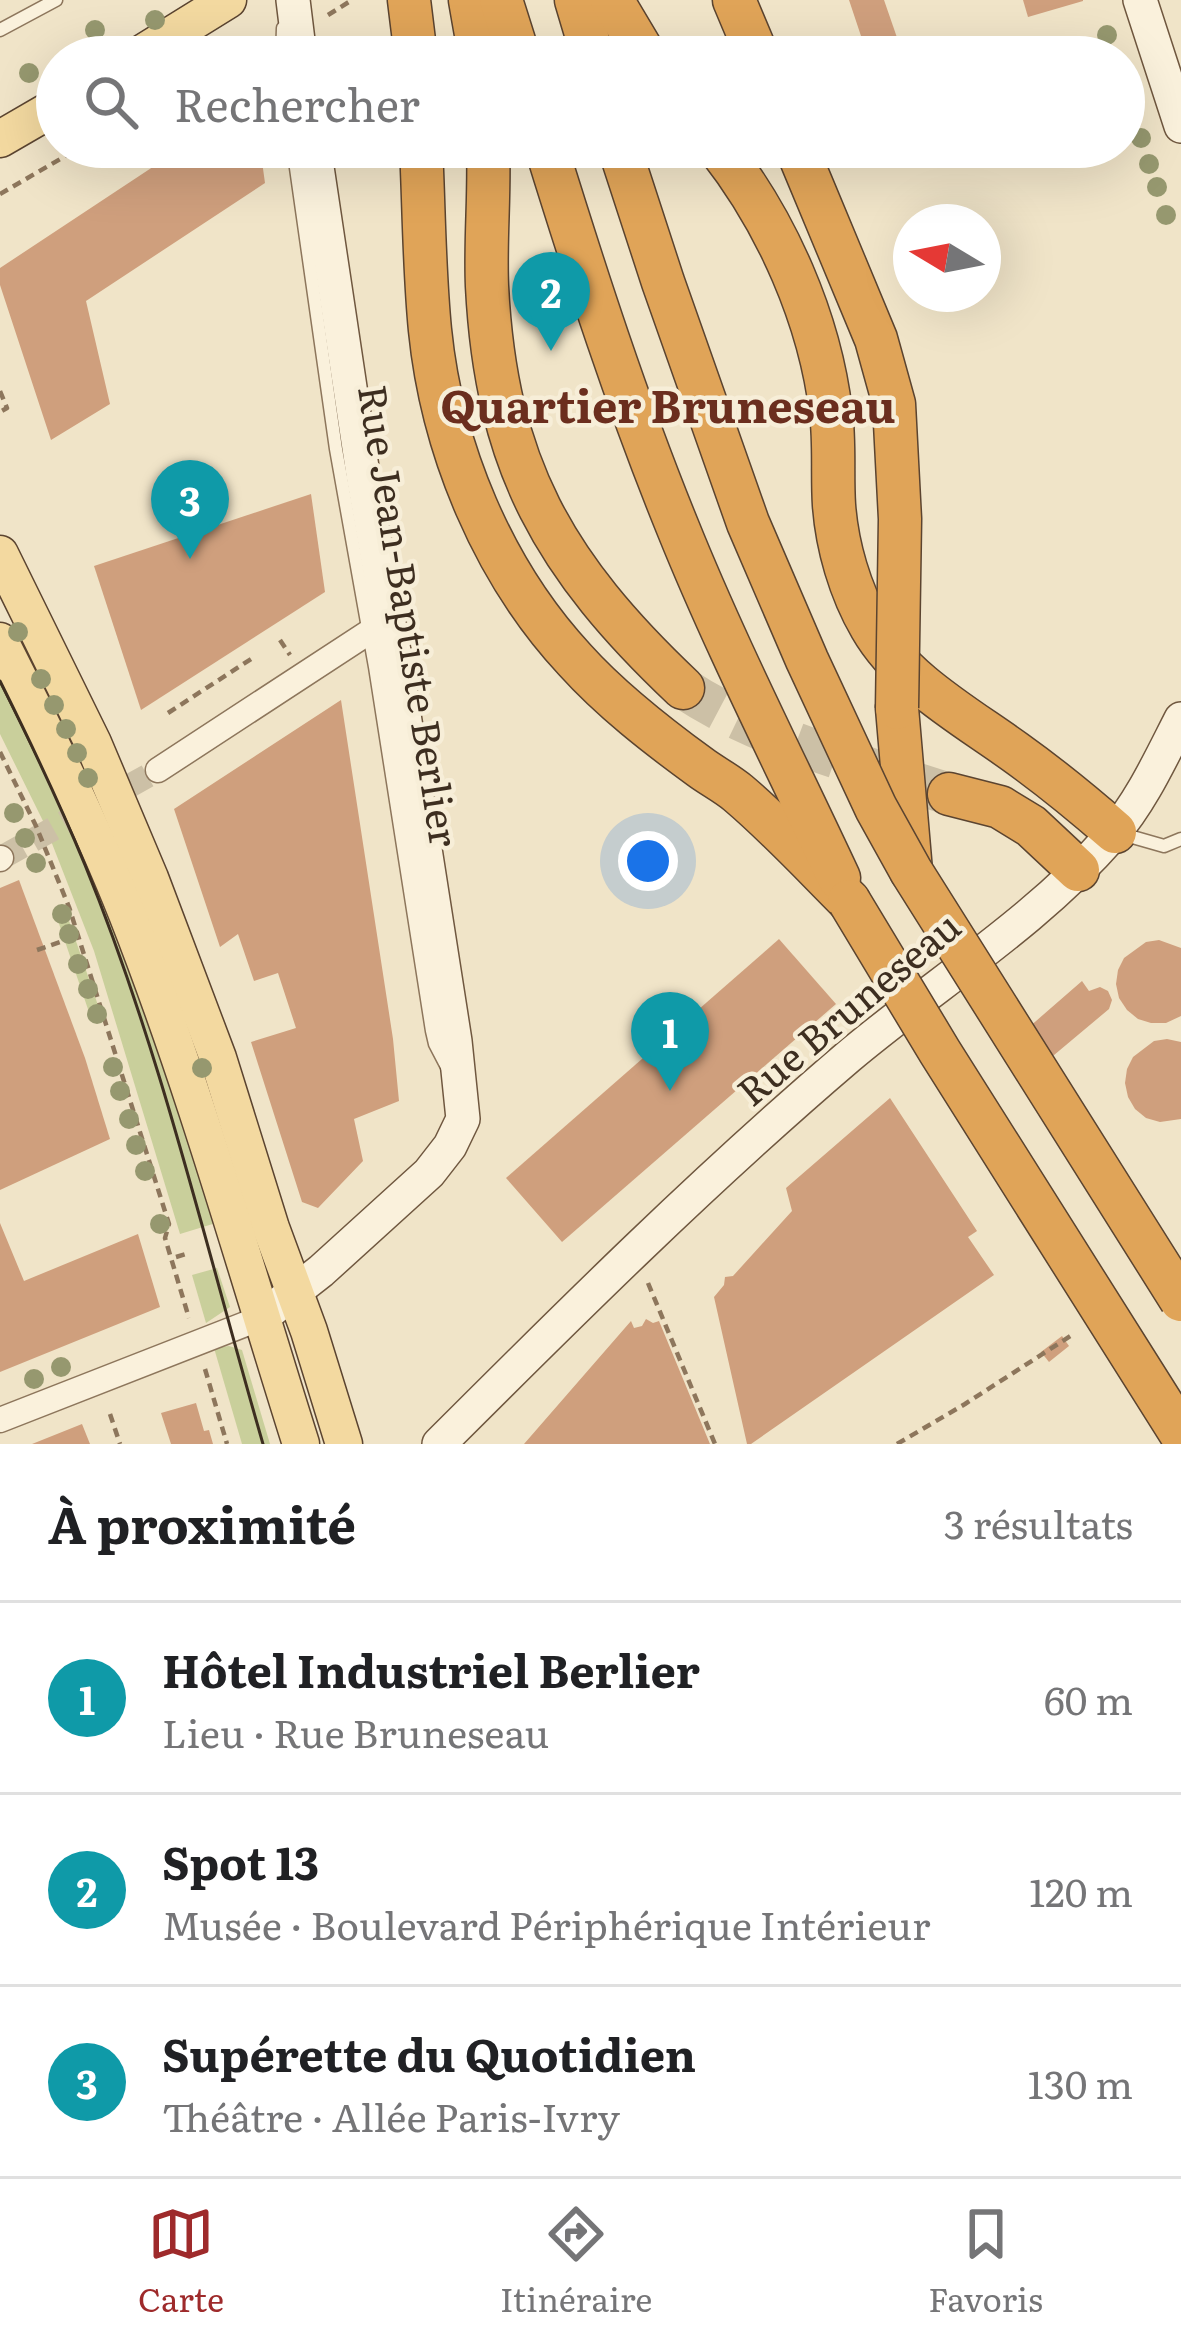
<!DOCTYPE html>
<html lang="fr">
<meta charset="utf-8">
<style>
body{margin:0;font-family:Literata,serif;background:#f6f6f6;color:#202124}
.compass{position:absolute;left:893px;top:204px;width:108px;height:108px;border-radius:50%;background:#fff;box-shadow:0 12px 48px #0002;rotate:280deg}
.you{position:absolute;left:648px;top:861px;width:42px;height:42px;margin:-30px;border:9px solid #fff;border-radius:50%;background:#1a73e8;box-shadow:0 0 0 18px #1a73e833}
.badge{display:grid;place-items:center;width:78px;height:78px;border-radius:50%;background:#9e2a2b;color:#fff;font-size:39px;font-weight:700}
.pin{position:absolute;translate:-50% -99px;filter:drop-shadow(0 3px 6px #0008)}
.pin::after{content:'';position:absolute;top:63px;width:42px;height:36px;background:inherit;clip-path:polygon(0 0,100% 0,50% 100%)}
.list{margin:0;padding:0;list-style:none}
h2{display:flex;justify-content:space-between;align-items:center;height:156px;margin:0;padding:0 48px;font-size:51px}
h2 small{font-size:39px;font-weight:400;color:#757577}
.list li{display:grid;grid-template-columns:78px 1fr auto;gap:36px;align-items:center;box-sizing:border-box;height:192px;padding:0 48px;border-top:3px solid #e0e0e0}
.list b{display:block;font-size:45px;white-space:nowrap}
.list p{margin:0;font-size:39px;white-space:nowrap;color:#757577}
.list em{font-size:39px;font-style:normal;color:#757577}
.icon{flex:none;width:66px;height:66px;fill:none;stroke:currentColor;stroke-width:2;stroke-linecap:round;stroke-linejoin:round}
.map{position:relative;flex:none;width:1181px;height:1444px;overflow:hidden}
.search{position:absolute;background:#fff;box-shadow:0 12px 48px #0002;left:36px;right:36px;top:36px;height:132px;display:flex;align-items:center;gap:30px;box-sizing:border-box;padding:0 42px;border-radius:66px;color:#757577;font-size:45px}
.sheet{height:732px;background:#fff}
nav{display:flex;justify-content:space-around;align-items:center;box-sizing:border-box;height:168px;border-top:3px solid #e0e0e0;background:#fff;font-size:33px;color:#757577}
nav a{display:grid;justify-items:center;gap:6px}
nav .on{color:#9e2a2b}
.map>svg:first-child{display:block}
.green{fill:#c9cf9b}
.building{fill:#cf9f7d}
.lines{fill:none;stroke-linecap:round;stroke-linejoin:round}
.street-tunnel{stroke:#ccc0a6;stroke-width:24;stroke-dasharray:24 12;stroke-linecap:butt}
.highway-tunnel{stroke:#ccc0a6;stroke-width:42;stroke-dasharray:42 21;stroke-linecap:butt}
.lane-casing{stroke:#8d765c;stroke-width:15}
.street-casing{stroke:#8d765c;stroke-width:27}
.secondary-casing{stroke:#6f573f;stroke-width:36}
.primary-casing{stroke:#5b4430;stroke-width:39}
.highway-casing{stroke:#5b4430;stroke-width:45}
.path{stroke:#8d765c;stroke-width:4.5;stroke-dasharray:9 6;stroke-linecap:butt}
.lane{stroke:#faf1dc;stroke-width:12}
.street{stroke:#faf1dc;stroke-width:24}
.secondary{stroke:#faf1dc;stroke-width:33}
.primary{stroke:#f3d9a0;stroke-width:36}
.highway{stroke:#e0a458;stroke-width:42}
.tram{stroke:#3d2e20;stroke-width:3}
.highway-bridge-casing{stroke:#5b4430;stroke-width:45;stroke-linecap:butt}
.highway-bridge{stroke:#e0a458;stroke-width:42}
.tree{fill:#96986f}
.labels{text-anchor:middle;stroke-width:9;stroke-linejoin:round;paint-order:stroke}
.street-label{font-size:39px;fill:#3d2e20;stroke:#f7eed8}
.quarter-label{font-size:45px;font-weight:bold;fill:#6b2e1e;stroke:#f7eed8}
</style>
<div class="map">
<svg width="1181" height="1444" viewBox="0 0 1181 1444">
<rect width="100%" height="100%" fill="#f0e4c8"/>
<g class="green">
<polygon points="0,670 123,941 216,1223 180,1234 94,951 44,823 0,734"/>
<polygon points="65,909 102,1017 92,1021 55,912"/>
<polygon points="217,1268 230,1307 206,1323 192,1275"/>
<polygon points="229,1346 242,1350 270,1444 242,1444 214,1348"/>
</g>
<g class="building">
<polygon points="849,0 884,0 902,52 886,57 868,57"/>
<polygon points="1023,0 1083,0 1083,1 1028,17"/>
<polygon points="1015,42 1020,57 972,57 972,56"/>
<polygon points="183,147 260,147 265,183 86,301 110,404 51,440 0,285 0,268"/>
<polygon points="311,494 325,592 141,710 94,566"/>
<polygon points="341,700 393,1039 399,1101 354,1119 363,1161 318,1208 302,1202 251,1042 296,1028 278,973 254,981 238,934 220,947 174,809"/>
<polygon points="19,880 85,1058 110,1139 0,1190 0,888"/>
<polygon points="779,939 836,1004 562,1242 506,1178"/>
<polygon points="1159,940 1181,948 1181,1016 1166,1023 1151,1023 1138,1019 1127,1010 1119,998 1116,984 1118,970 1124,958 1146,942"/>
<polygon points="1082,981 1089,991 1100,987 1108,991 1112,1000 1109,1009 1029,1076 1005,1048"/>
<polygon points="1167,1039 1181,1042 1181,1119 1160,1122 1146,1118 1135,1109 1128,1097 1125,1083 1127,1069 1133,1057 1154,1041"/>
<polygon points="890,1098 977,1231 968,1237 994,1275 751,1444 747,1444 714,1297 724,1285 725,1277 733,1276 792,1211 786,1188"/>
<polygon points="0,1223 24,1281 138,1234 160,1307 0,1372"/>
<polygon points="646,1319 653,1323 659,1321 710,1444 524,1444 631,1321 634,1328 642,1326"/>
<polygon points="1062,1336 1069,1346 1049,1362 1041,1352"/>
<polygon points="196,1403 204,1431 209,1430 213,1444 171,1444 161,1413"/>
<polygon points="82,1424 90,1444 32,1444"/>
</g>
<g class="lines">
<polyline class="street-tunnel" points="1,858 158,770"/>
<path class="highway-tunnel" d="M683 688C762 740 859 764 949 794"/>
<g class="lane-casing">
<g id="lane">
<polyline points="0,30 56,0"/>
<polyline points="282,57 283,28"/>
<polyline points="293,147 336,449 375,667 432,1031 435,1044 447,1067"/>
<polyline points="1122,834 1164,846 1181,839"/>
</g>
</g>
<g class="street-casing">
<g id="street">
<polyline points="158,770 389,619"/>
<polyline points="0,859 1,858"/>
<polyline points="0,1420 261,1318"/>
</g>
</g>
<g class="secondary-casing">
<g id="secondary">
<polyline points="293,0 300,57"/>
<polyline points="1140,0 1181,126"/>
<polyline points="261,1318 321,1271 429,1173 450,1146 463,1119 455,1041 395,657 364,481 314,147"/>
<path d="M439 1444C572 1311 705 1179 848 1057 936 983 1035 923 1112 835 1141 802 1161 758 1181 719"/>
</g>
</g>
<g class="primary-casing">
<g id="primary">
<polyline points="136,57 228,0"/>
<polyline points="0,139 57,106"/>
<polyline points="0,554 93,743 150,878 218,1058 271,1228 309,1331 344,1444"/>
<path d="M0 641C45 730 90 821 127 914 195 1087 245 1267 301 1444"/>
</g>
</g>
<g class="highway-casing">
<g id="highway">
<polyline points="409,0 416,57"/>
<polyline points="470,0 480,57"/>
<polyline points="501,0 519,57"/>
<polyline points="576,0 593,57"/>
<polyline points="612,0 646,57"/>
<polyline points="734,0 758,57"/>
<path d="M421 147C424 208 424 269 430 330 442 449 493 572 575 660 611 700 656 735 700 767 712 776 726 783 738 793 777 826 813 865 849 901"/>
<path d="M488 147C490 193 485 239 487 286 496 465 554 566 683 688"/>
<path d="M546 147C586 276 627 403 678 528 726 647 785 762 839 878"/>
<path d="M718 147C777 222 820 319 831 413 835 444 832 475 834 505 837 546 850 591 871 627 902 681 965 716 1015 752 1050 777 1083 804 1115 832"/>
<polyline points="897,708 911,871"/>
<polyline points="949,794 1000,807 1031,826 1078,870"/>
</g>
</g>
<g class="path">
<polyline points="328,15 352,0"/>
<polyline points="0,194 81,147"/>
<polyline points="0,391 7,408 0,412"/>
<polyline points="280,640 290,655"/>
<polyline points="168,713 251,659"/>
<polyline points="0,752 36,826 69,907 169,1224 165,1238 189,1318"/>
<polyline points="37,950 60,942"/>
<polyline points="176,1257 186,1254"/>
<polyline points="648,1283 715,1444"/>
<polyline points="205,1369 227,1444"/>
<polyline points="110,1414 120,1444"/>
<polyline points="897,1444 965,1404 1075,1333"/>
</g>
<use href="#lane" class="lane"/>
<use href="#street" class="street"/>
<use href="#secondary" class="secondary"/>
<use href="#primary" class="primary"/>
<use href="#highway" class="highway"/>
<path class="tram" d="M0 681C30 741 59 802 85 865 161 1051 207 1251 263 1444"/>
<g class="highway-bridge-casing">
<g id="highway-bridge">
<polyline points="619,147 663,282 748,523 807,660 876,808 911,871 1181,1300"/>
<polyline points="796,147 876,339 894,404 900,519 897,708"/>
<polyline points="849,901 940,1052 1181,1434"/>
</g>
</g>
<use href="#highway-bridge" class="highway-bridge"/>
</g>
<g class="tree">
<circle cx="155" cy="20" r="10"/>
<circle cx="95" cy="30" r="10"/>
<circle cx="1107" cy="35" r="10"/>
<circle cx="29" cy="73" r="10"/>
<circle cx="1141" cy="138" r="10"/>
<circle cx="1149" cy="164" r="10"/>
<circle cx="1157" cy="187" r="10"/>
<circle cx="1166" cy="215" r="10"/>
<circle cx="18" cy="632" r="10"/>
<circle cx="41" cy="679" r="10"/>
<circle cx="54" cy="705" r="10"/>
<circle cx="66" cy="729" r="10"/>
<circle cx="77" cy="753" r="10"/>
<circle cx="88" cy="778" r="10"/>
<circle cx="14" cy="813" r="10"/>
<circle cx="25" cy="838" r="10"/>
<circle cx="36" cy="863" r="10"/>
<circle cx="62" cy="914" r="10"/>
<circle cx="69" cy="934" r="10"/>
<circle cx="78" cy="964" r="10"/>
<circle cx="88" cy="989" r="10"/>
<circle cx="97" cy="1014" r="10"/>
<circle cx="113" cy="1067" r="10"/>
<circle cx="202" cy="1068" r="10"/>
<circle cx="120" cy="1091" r="10"/>
<circle cx="129" cy="1119" r="10"/>
<circle cx="136" cy="1145" r="10"/>
<circle cx="145" cy="1171" r="10"/>
<circle cx="160" cy="1224" r="10"/>
<circle cx="61" cy="1367" r="10"/>
<circle cx="34" cy="1379" r="10"/>
</g>
<g class="labels">
<g class="street-label">
<text transform="translate(408 616) rotate(81)" y="14">Rue Jean-Baptiste Berlier</text>
<text transform="translate(849 1009) rotate(-40)" y="14">Rue Bruneseau</text>
</g>
<g class="quarter-label">
<text x="668" y="423">Quartier Bruneseau</text>
</g>
</g>
</svg>
<svg class="compass" viewBox="-18 -18 36 36"><path d="M0-13l5 13h-10z" fill="#e53935"/><path d="M0 13l5-13h-10z" fill="#757577"/></svg>
<div class="you"></div>
<div class="pin badge" style="left:670px;top:1091px;background:#0f9aa8">1</div>
<div class="pin badge" style="left:551px;top:351px;background:#0f9aa8">2</div>
<div class="pin badge" style="left:190px;top:559px;background:#0f9aa8">3</div>
<div class="search"><svg class="icon" aria-label="search" viewBox="0 0 24 24"><circle cx="10" cy="10" r="6"/><path d="M15 15l6 6"/></svg>Rechercher</div>
</div>
<section class="sheet">
<h2>À proximité<small>3 résultats</small></h2>
<ul class="list">
<li><span class="badge" style="background:#0f9aa8">1</span><div><b>Hôtel Industriel Berlier</b><p>Lieu · Rue Bruneseau</p></div><em>60 m</em></li>
<li><span class="badge" style="background:#0f9aa8">2</span><div><b>Spot 13</b><p>Musée · Boulevard Périphérique Intérieur</p></div><em>120 m</em></li>
<li><span class="badge" style="background:#0f9aa8">3</span><div><b>Supérette du Quotidien</b><p>Théâtre · Allée Paris-Ivry</p></div><em>130 m</em></li>
</ul>
</section>
<nav>
<a class="on"><svg class="icon" aria-label="map" viewBox="0 0 24 24"><path d="M3 6l6-2 6 2 6-2v14l-6 2-6-2-6 2zM9 4v14M15 6v14"/></svg>Carte</a>
<a><svg class="icon" aria-label="directions" viewBox="0 0 24 24"><path d="M12 3l9 9-9 9-9-9zM9 14v-3h6M13 9l2 2-2 2"/></svg>Itinéraire</a>
<a><svg class="icon" aria-label="saved" viewBox="0 0 24 24"><path d="M7 4h10v16l-5-4-5 4z"/></svg>Favoris</a>
</nav>
